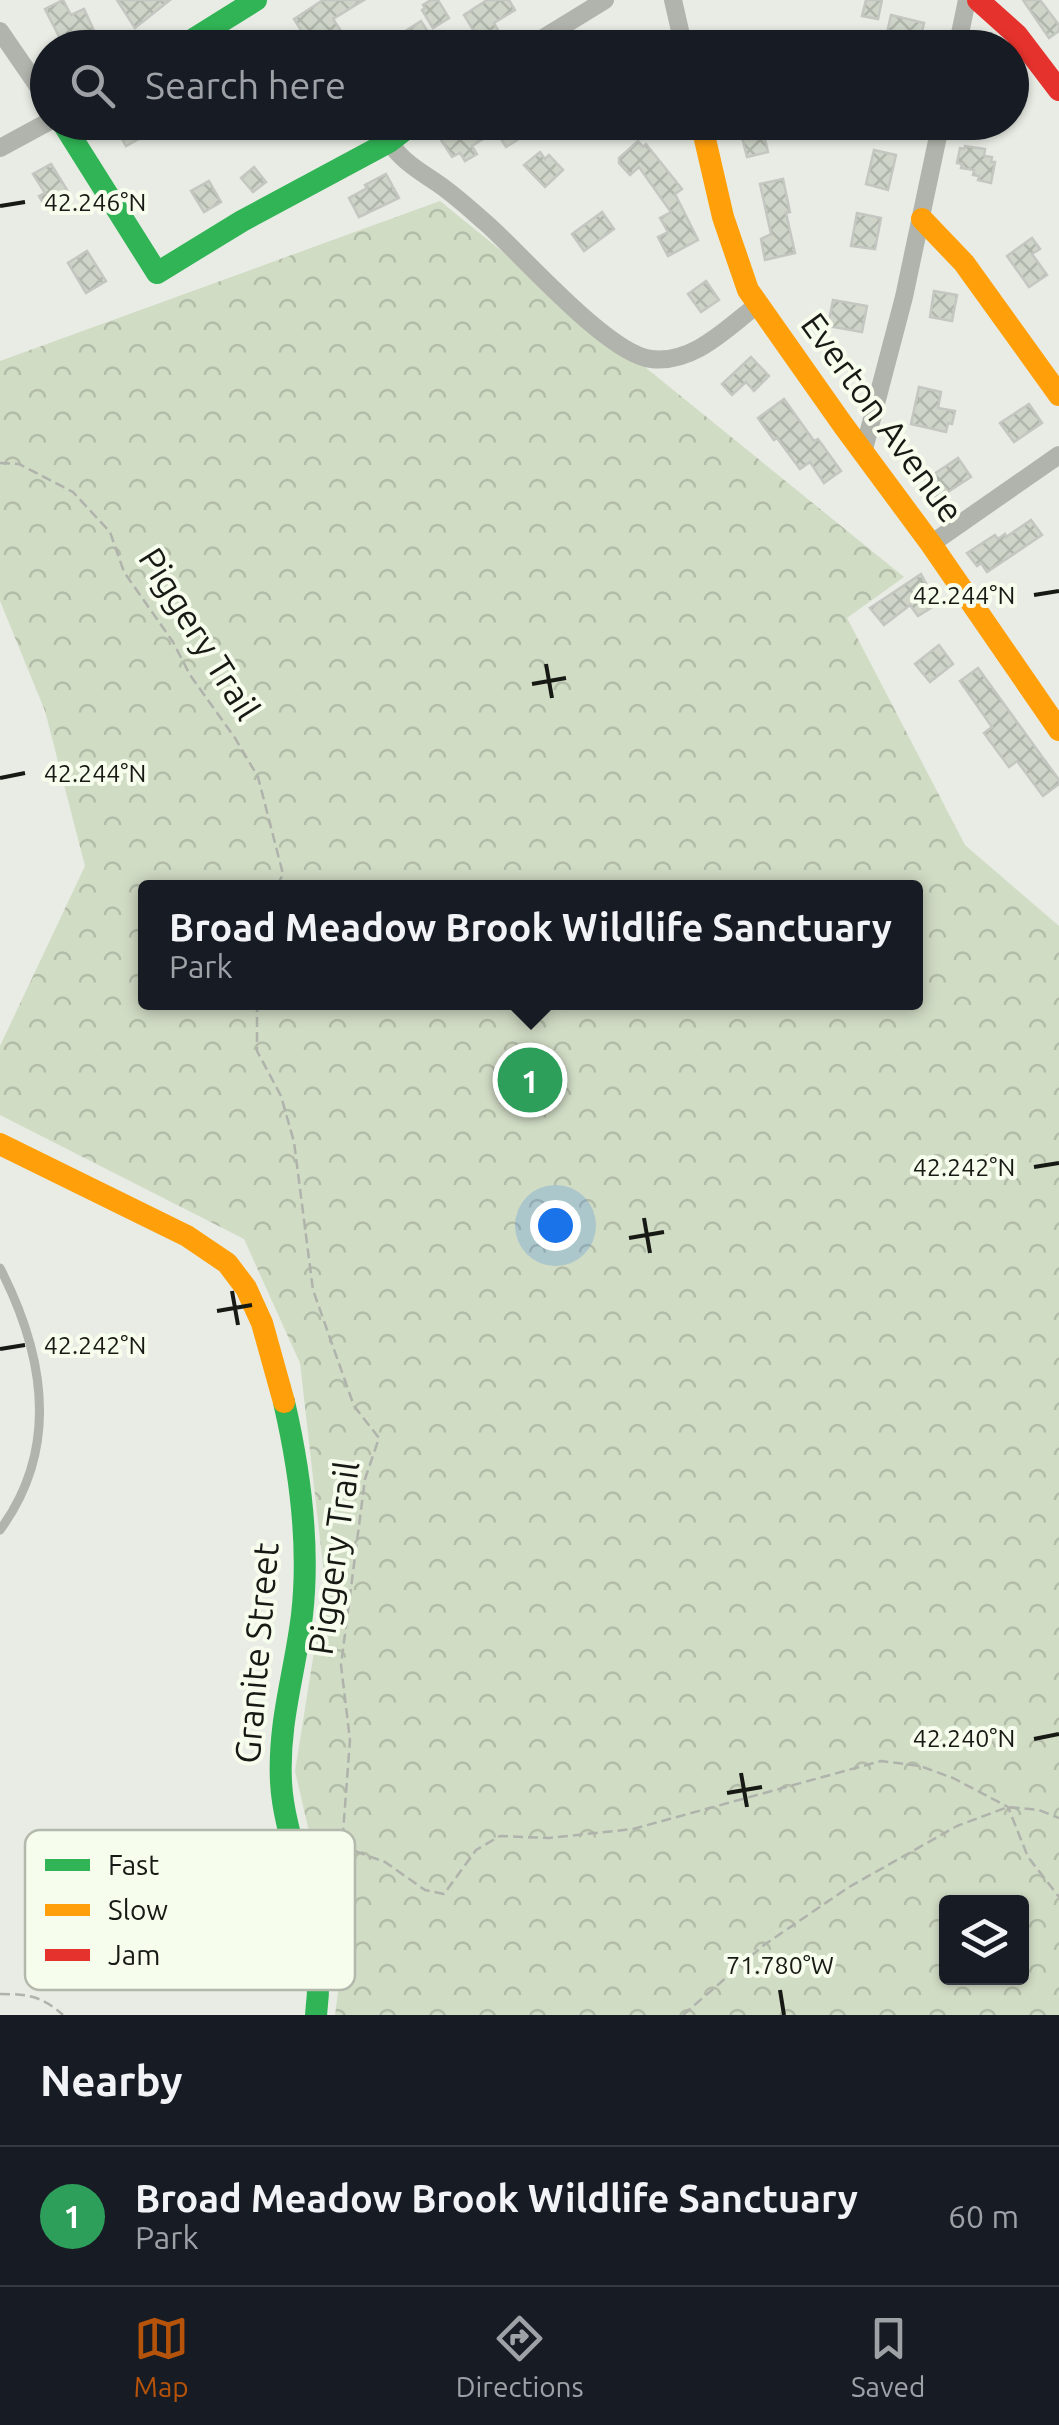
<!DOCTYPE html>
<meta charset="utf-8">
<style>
body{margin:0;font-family:Ubuntu,sans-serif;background:#242831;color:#f1f3f6}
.controls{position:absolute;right:30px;bottom:30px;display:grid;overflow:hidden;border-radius:10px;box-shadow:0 2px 8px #0004}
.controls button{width:90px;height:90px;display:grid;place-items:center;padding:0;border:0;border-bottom:2px solid #363941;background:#171b24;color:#f1f3f6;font:50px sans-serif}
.you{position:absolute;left:555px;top:1225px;width:35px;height:35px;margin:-25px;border:8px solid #fff;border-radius:50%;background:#1a73e8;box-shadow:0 0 0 15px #1a73e833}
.badge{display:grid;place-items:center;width:65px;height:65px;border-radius:50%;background:#b45309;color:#fff;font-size:32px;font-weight:700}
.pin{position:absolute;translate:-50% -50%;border:5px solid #fff;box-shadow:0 2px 10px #0006}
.popup{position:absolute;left:138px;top:880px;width:785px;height:130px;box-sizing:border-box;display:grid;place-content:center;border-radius:10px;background:#171b24;filter:drop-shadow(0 2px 8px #0005);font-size:32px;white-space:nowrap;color:#9ea1a6}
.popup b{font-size:38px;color:#f1f3f6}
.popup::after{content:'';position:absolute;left:50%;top:100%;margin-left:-20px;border:20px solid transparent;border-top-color:#171b24}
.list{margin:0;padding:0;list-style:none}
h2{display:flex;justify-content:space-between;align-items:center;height:130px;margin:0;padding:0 40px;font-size:42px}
h2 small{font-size:32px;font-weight:400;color:#9ea1a6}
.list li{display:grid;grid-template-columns:65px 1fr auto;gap:30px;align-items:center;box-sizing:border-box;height:140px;padding:0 40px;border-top:2px solid #363941}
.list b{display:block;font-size:38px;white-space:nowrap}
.list p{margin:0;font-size:32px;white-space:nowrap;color:#9ea1a6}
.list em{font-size:32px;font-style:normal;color:#9ea1a6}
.icon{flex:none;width:55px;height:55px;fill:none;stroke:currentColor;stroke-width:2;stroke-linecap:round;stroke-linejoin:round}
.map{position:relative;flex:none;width:1059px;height:2015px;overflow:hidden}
.search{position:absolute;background:#171b24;box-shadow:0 2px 8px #0004;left:30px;right:30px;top:30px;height:110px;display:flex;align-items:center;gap:25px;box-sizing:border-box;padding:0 35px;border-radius:55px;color:#9ea1a6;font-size:38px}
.sheet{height:270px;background:#171b24}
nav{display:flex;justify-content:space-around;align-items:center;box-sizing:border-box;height:140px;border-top:2px solid #363941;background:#171b24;font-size:28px;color:#9ea1a6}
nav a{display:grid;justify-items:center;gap:5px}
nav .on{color:#b45309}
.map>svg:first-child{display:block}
.park{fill:url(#park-crowns);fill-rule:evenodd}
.building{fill:url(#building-cross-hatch);stroke:#c4c7c1;stroke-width:2.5}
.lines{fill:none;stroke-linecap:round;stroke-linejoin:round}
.path{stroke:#b0b3ac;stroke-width:2.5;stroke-dasharray:10 5;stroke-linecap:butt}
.lane{stroke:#b1b4ac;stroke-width:9}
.street{stroke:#b1b4ac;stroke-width:18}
.fast{stroke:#30b455;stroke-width:22}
.slow{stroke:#ff9f0a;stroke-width:22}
.jam{stroke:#e5322d;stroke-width:22}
.ticks{fill:none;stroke:#171a14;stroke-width:4}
.labels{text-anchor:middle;stroke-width:8;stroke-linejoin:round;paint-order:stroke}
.street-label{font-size:35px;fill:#171a14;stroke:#f6fded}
.key{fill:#f6fded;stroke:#b3b9ac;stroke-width:2.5}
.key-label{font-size:28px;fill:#171a14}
.ticks-label{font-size:25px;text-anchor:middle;fill:#171a14;stroke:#f6fded;stroke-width:8;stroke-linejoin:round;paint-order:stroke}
</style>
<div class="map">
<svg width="1059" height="2015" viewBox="0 0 1059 2015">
<defs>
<pattern id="park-crowns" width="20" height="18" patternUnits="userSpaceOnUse" patternTransform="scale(2.5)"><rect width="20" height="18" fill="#d1dcc5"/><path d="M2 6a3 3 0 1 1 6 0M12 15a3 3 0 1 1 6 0" fill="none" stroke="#b3bca8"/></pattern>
<pattern id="building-cross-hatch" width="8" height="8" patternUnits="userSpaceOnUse" patternTransform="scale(2.5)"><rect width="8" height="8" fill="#ced5c8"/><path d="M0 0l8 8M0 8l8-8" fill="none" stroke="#b0b6ab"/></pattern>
</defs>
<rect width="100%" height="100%" fill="#e8ece4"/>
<path class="park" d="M440 201 904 577 847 618 965 845 1059 926V2015H335L341 1970 295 1771 325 1583 300 1363 244 1239 0 1115V1046L85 866 45 711 0 601V361ZM145 888H915V1002H145ZM946 1902H1022V1978H946Z"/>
<g class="building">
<polygon points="63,0 71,15 84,9 102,48 65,48 45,9"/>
<polygon points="117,0 170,0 135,28"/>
<polygon points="323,0 364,0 333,19 341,31 318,46 311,35 306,38 294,19"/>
<polygon points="431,0 438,0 449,18 433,28 422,10 425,8 423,5"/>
<polygon points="487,0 509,0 515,10 494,23 498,30 480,41 464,15"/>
<polygon points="866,0 882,0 878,19 862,16"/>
<polygon points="1023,0 1040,0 1059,25 1059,31 1049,38"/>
<polygon points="891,15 924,23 919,45 886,37"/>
<polygon points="421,21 438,48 414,48 405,34 409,32 407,30"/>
<polygon points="646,32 656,48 619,48"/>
<polygon points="125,122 169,122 126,146 116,128"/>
<polygon points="469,122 529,122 513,133 517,140 506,147 496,131 472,146 477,154 465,161 460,153 452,157 441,140"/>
<polygon points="738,122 761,122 768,152 747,157"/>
<polygon points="638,141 643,147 646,144 682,189 675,194 698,240 668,256 658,237 668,232 660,218 671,212 639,167 630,175 619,163 619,158"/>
<polygon points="965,146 985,149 984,156 992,157 991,162 995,162 991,183 978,180 979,176 973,175 974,170 961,168 962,164 957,163 960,148 964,149"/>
<polygon points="874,150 896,155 888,190 866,184"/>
<polygon points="540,152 545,159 549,155 563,170 545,187 524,165"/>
<polygon points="51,164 69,193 46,208 39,196 45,193 33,174"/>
<polygon points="254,167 266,182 253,192 241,178"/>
<polygon points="386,174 399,198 359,217 349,198 367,188 365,185"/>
<polygon points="783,179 790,212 786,213 795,253 765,260 761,239 771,234 760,184"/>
<polygon points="209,181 221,202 204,212 191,191"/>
<polygon points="602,212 614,229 584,251 572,234"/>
<polygon points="857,213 881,218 875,249 851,246"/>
<polygon points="1032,238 1040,249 1032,254 1047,275 1029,287 1007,256"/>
<polygon points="87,251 106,281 86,293 68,263"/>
<polygon points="706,281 719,300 701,312 688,294"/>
<polygon points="934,291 957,295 952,321 930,317"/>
<polygon points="833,300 867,306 862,332 828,326"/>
<polygon points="751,357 769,376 754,391 746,382 732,395 722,384"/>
<polygon points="919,387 941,392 938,408 955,411 952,424 948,423 946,432 911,424"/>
<polygon points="784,399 814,441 818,439 841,471 824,483 810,462 800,469 777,438 774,440 758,418"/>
<polygon points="1029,404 1042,423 1014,442 1000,423"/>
<polygon points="958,458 971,477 937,499 925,480"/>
<polygon points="1031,520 1042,535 987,572 981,563 977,566 967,553 995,535 998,539 1005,534 1006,537"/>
<polygon points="921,574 937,604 918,616 910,605 884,625 870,608"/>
<polygon points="939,645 953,664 930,682 915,664"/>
<polygon points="978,668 1059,780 1059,784 1043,796 1017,761 1009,767 984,733 992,727 960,681"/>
</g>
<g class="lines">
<g class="path">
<polyline points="0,463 19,464 73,492 110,532 124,572 173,642 190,675 235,738 258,777 283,874 276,888"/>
<polyline points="257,1002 257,1051 281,1096 294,1142 313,1290 354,1406 379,1438 365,1479 341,1665 350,1740 342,1846"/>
<polyline points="313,1836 385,1862 425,1890 444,1894 476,1850 500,1836 549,1838 633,1829 881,1761 920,1766 953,1778 1008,1807 1028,1857 1059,1897"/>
<path d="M0 1994C28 1994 42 1996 63 2015"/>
<polyline points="683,2015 764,1945 849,1887 957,1826 1008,1807 1039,1810 1059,1818"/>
</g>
<path class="lane" d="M0 1268C44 1354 61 1447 0 1530"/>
<g class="street">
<polyline points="673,0 684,48"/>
<polyline points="0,31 48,101"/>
<polyline points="527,48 605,0"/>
<polyline points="957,48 967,0"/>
<path d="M393 139C394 148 392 146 398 153 409 166 426 175 440 185 457 197 472 211 487 224 523 256 608 354 651 359 693 364 726 329 757 305"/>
<polyline points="0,148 48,122"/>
<polyline points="863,453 904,297 941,122"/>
<polyline points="931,544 1059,455"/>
</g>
<g class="fast">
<polyline points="179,48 256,0"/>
<polyline points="62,122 157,273 242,221 389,142 415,122"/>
<path d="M284 1402C300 1471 310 1545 302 1615 295 1673 278 1722 281 1782 283 1820 297 1857 307 1894 318 1934 321 1974 316 2015"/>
</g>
<g class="slow">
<polyline points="701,122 723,217 748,290 843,425 931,544 1059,730"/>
<polyline points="922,219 964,263 1059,395"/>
<polyline points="0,1144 187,1236 227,1263 246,1288 262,1323 284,1402"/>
</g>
<polyline class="jam" points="978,0 1017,35 1059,90"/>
</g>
<path class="ticks" d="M0 206 25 202M1034 595 1059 591M546 664 552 698M532 684 566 678M0 778 25 773M1034 1167 1059 1163M644 1218 650 1253M629 1238 664 1232M232 1291 238 1325M217 1311 252 1305M0 1349 25 1345M1034 1739 1059 1734M741 1773 747 1807M727 1793 762 1787M780 1990 784 2015"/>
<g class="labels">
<g class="street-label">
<text transform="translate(882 418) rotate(54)" y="12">Everton Avenue</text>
<text transform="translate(199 634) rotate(58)" y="12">Piggery Trail</text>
<text transform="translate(334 1558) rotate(-82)" y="12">Piggery Trail</text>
<text transform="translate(257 1653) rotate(-85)" y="12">Granite Street</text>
</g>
</g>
<rect x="25" y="1830" width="330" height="160" rx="15" class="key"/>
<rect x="45" y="1859" width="45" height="12" fill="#30b455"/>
<rect x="45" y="1904" width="45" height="12" fill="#ff9f0a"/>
<rect x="45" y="1949" width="45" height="12" fill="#e5322d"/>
<g class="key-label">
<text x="108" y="1875">Fast</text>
<text x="108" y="1920">Slow</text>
<text x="108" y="1965">Jam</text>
</g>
<g class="ticks-label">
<text x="95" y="211">42.246°N</text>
<text x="964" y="604">42.244°N</text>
<text x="95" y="782">42.244°N</text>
<text x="964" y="1176">42.242°N</text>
<text x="95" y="1354">42.242°N</text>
<text x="964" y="1747">42.240°N</text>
<text x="780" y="1974">71.780°W</text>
</g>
</svg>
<div class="controls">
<button><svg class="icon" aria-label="layers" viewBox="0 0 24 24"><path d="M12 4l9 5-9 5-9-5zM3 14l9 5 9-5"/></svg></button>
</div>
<div class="you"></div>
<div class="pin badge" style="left:530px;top:1080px;background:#2e9e5b">1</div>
<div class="popup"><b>Broad Meadow Brook Wildlife Sanctuary</b>Park</div>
<div class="search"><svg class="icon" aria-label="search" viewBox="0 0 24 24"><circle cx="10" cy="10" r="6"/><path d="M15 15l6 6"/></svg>Search here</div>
</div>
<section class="sheet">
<h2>Nearby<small></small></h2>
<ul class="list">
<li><span class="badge" style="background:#2e9e5b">1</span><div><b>Broad Meadow Brook Wildlife Sanctuary</b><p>Park</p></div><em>60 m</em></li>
</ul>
</section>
<nav>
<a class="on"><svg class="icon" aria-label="map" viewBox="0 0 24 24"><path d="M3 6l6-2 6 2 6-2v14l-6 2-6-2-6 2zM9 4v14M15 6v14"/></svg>Map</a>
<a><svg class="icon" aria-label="directions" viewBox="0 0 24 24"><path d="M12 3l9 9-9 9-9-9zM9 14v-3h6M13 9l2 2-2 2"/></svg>Directions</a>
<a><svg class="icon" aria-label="saved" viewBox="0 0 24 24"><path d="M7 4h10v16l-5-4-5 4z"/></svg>Saved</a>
</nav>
